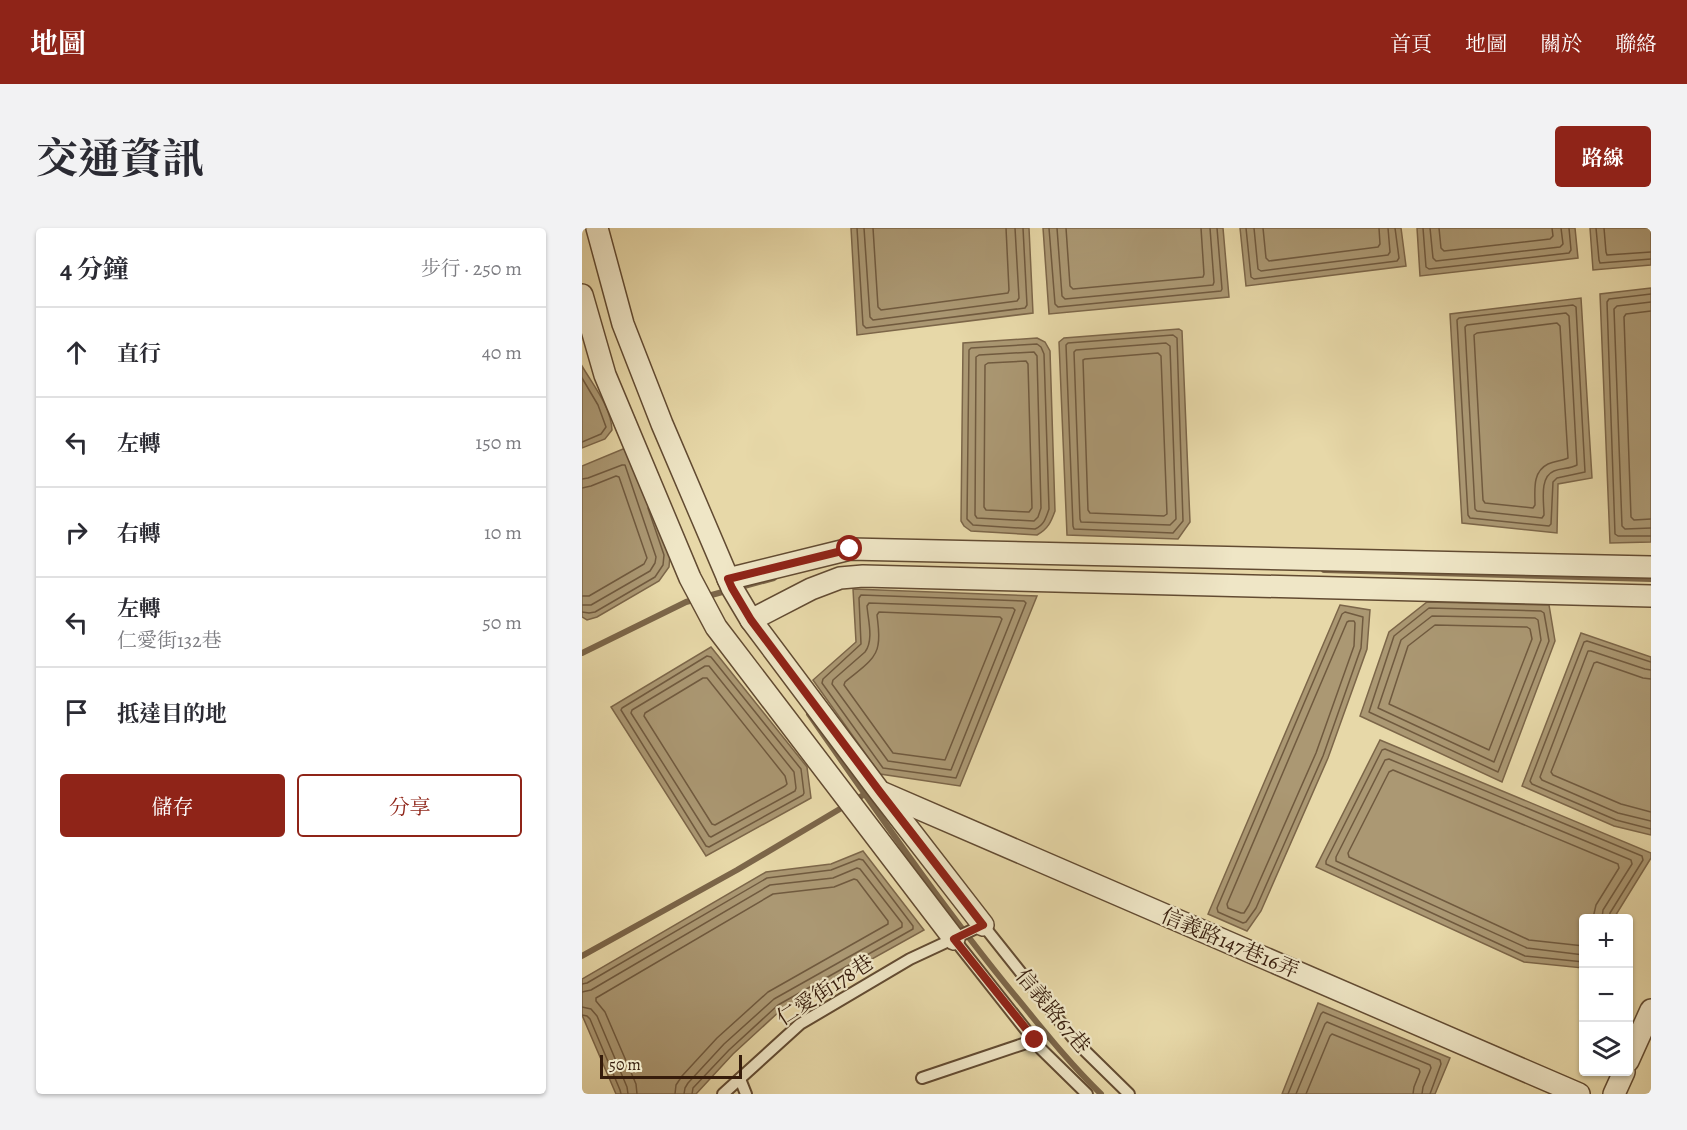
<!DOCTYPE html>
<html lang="zh-TW">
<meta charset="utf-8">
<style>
body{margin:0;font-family:Alegreya,"Noto Serif TC",serif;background:#f2f2f3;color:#2b2b33}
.controls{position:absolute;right:18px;bottom:18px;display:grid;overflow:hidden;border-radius:6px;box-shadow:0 2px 4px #0004}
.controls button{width:54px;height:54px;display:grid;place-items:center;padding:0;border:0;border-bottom:2px solid #e1e1e2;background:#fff;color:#2b2b33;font:30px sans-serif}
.scale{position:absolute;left:18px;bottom:15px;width:142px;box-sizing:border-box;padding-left:6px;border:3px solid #361c0b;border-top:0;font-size:16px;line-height:21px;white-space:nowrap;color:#361c0b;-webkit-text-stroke:4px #efe6c6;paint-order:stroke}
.stop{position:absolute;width:18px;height:18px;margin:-14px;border:4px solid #8f2418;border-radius:50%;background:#fff}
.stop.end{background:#8f2418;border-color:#fff;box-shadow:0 2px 6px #0008}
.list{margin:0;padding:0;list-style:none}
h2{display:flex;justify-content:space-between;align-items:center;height:78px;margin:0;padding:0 24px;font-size:26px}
h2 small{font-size:20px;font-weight:400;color:#7c7c81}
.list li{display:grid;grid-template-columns:39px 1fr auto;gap:18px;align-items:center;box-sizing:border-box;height:90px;padding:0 24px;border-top:2px solid #e1e1e2}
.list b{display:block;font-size:22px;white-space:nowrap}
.list p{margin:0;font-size:20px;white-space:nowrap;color:#7c7c81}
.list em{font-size:20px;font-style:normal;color:#7c7c81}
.actions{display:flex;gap:12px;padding:18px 24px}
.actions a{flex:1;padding:14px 0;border:2px solid #8f2418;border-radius:6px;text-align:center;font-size:21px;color:#8f2418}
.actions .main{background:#8f2418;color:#fff}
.icon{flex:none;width:33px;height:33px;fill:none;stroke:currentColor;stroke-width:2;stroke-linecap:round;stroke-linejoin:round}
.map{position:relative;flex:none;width:1069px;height:866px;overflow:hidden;border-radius:6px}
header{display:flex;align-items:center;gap:36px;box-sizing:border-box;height:84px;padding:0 30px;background:#8f2418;color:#fff}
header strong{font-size:28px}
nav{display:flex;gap:33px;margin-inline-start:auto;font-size:21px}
.intro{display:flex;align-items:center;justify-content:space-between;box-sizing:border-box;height:144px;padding:0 36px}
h1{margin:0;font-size:42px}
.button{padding:15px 27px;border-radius:6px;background:#8f2418;color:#fff;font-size:21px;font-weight:700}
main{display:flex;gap:36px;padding:0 36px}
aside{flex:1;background:#fff;border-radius:6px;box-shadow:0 2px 4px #0004}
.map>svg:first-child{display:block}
.water{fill:#ab9873;stroke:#7c6649;stroke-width:1.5}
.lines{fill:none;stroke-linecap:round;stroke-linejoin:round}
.shore{stroke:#705a3f;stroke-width:1.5}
.stream{stroke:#7c6649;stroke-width:6}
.lane-casing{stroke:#624b32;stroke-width:14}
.street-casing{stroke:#624b32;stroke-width:24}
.lane{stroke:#efe6c6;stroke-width:10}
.street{stroke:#efe6c6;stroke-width:21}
.route{stroke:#8f2418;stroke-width:8}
.labels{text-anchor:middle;stroke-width:4.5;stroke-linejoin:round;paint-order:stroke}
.street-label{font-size:21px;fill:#361c0b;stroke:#efe6c6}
</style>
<header>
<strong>地圖</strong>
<nav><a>首頁</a><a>地圖</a><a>關於</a><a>聯絡</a></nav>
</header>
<div class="intro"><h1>交通資訊</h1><a class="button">路線</a></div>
<main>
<aside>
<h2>4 分鐘<small>步行 · 250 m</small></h2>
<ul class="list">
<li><svg class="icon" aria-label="ahead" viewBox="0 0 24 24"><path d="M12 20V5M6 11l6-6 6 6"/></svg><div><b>直行</b></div><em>40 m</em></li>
<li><svg class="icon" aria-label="left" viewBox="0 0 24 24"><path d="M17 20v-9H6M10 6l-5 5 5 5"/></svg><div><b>左轉</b></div><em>150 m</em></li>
<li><svg class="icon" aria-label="right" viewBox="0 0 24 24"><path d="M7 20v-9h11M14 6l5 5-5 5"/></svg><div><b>右轉</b></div><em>10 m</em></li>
<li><svg class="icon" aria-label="left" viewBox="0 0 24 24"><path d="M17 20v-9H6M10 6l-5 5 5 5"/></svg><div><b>左轉</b><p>仁愛街132巷</p></div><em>50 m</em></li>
<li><svg class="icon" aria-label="arrive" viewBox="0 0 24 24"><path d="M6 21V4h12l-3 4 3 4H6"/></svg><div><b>抵達目的地</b></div></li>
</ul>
<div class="actions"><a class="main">儲存</a><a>分享</a></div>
</aside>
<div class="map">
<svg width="1069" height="866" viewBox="0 0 1069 866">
<rect width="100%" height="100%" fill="#e7d8a8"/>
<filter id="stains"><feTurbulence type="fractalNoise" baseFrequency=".00333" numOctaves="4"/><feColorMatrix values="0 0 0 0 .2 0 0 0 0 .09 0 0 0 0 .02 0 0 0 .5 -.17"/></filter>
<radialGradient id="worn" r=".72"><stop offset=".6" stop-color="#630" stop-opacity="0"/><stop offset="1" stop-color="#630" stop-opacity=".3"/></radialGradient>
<g class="water">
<polygon points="269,0 447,0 451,85 275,107"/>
<polygon points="461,0 641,0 647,69 467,86"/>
<polygon points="658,0 819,0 824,38 664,58"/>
<polygon points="835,0 993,0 996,30 838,48"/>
<polygon points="1008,0 1069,0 1069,37 1011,42"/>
<polygon points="1069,60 1069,314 1028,315 1018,66"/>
<polygon points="999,70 1010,250 976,256 975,305 880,295 868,86"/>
<polygon points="597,101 600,103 608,294 596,311 485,307 477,114 482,110"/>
<path d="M455 110 463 114 468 123 473 283C469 294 466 301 455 307L389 303 382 298 379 293 381 115Z"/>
<path d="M0 138C11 157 29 179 30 202L23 211 0 220Z"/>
<polygon points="41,221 47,221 88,327 87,339 77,353 15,389 5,392 0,389 0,238"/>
<polygon points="271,361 455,368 378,558 298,546 231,452 274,414"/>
<polygon points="845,374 967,377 973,413 920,554 778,488 807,404"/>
<polygon points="758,377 788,382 785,421 746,530 679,683 665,703 626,686"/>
<polygon points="999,405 1069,429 1069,607 1032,598 940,558"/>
<polygon points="129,419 225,539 229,570 124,628 29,479"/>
<polygon points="798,512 1069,625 1069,630 1032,690 1002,690 1001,740 942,734 734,639"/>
<polygon points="281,623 342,702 200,781 151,826 114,866 34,866 0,787 0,751 184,644 249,636"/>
<polygon points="736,775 868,830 853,866 700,866"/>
</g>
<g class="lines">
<g class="shore">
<polyline points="275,0 281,97 284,100 443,80 445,77 441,0"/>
<polyline points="282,0 288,89 291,92 435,73 437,70 433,0"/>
<polyline points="291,0 296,79 299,82 426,65 427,62 424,0"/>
<polyline points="467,0 473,76 476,79 639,63 640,61 635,0"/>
<polyline points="475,0 480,68 483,71 631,57 632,54 628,0"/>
<polyline points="484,0 488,58 491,61 621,49 622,46 619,0"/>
<polyline points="664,0 669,49 672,51 815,33 817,30 813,0"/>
<polyline points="672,0 676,41 679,43 806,27 808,24 806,0"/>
<polyline points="681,0 684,30 687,33 796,19 798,16 797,0"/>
<polyline points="841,0 844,39 847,41 987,25 989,22 987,0"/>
<polyline points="848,0 851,30 854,33 978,19 981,16 979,0"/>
<polyline points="857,0 859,20 862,23 968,11 971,8 970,0"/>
<polyline points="1014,0 1017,32 1018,35 1069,31"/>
<polyline points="1022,0 1024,24 1025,27 1069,24"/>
<polyline points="1069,66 1027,71 1025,74 1033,306 1036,308 1069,308"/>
<polyline points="1069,74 1035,78 1032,81 1040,298 1043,301 1069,300"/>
<polygon points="991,77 994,79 1003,244 975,250 971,254 969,296 967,298 888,290 886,287 875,92 877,90"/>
<polyline points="1069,83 1044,86 1042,89 1049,289 1052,292 1069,291"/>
<path d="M984 85 987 88 995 237C988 241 980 240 972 243 957 249 962 274 962 287L960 290 895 283 893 281 883 99 885 97Z"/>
<path d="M975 95 978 98 986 230C980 233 973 233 966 236 950 244 953 262 953 277L951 280 903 275 901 272 892 107 895 105Z"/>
<polygon points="591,107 595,110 601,293 591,305 492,301 491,298 484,117 486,115"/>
<polygon points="584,115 588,118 594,291 588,297 499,294 498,291 492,124 494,122"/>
<path d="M455 116 459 119 462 126 467 281C464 290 462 297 453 301L391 297 385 291 387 122 389 120Z"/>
<polygon points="452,124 455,128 459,280 456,289 452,293 395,290 393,287 394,129 397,127"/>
<polygon points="576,125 579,128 585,286 582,288 508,285 506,282 501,132 503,131"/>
<polygon points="444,133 446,136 450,280 447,284 404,282 402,279 403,137 406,135"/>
<polyline points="0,150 16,177 24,199 19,206 0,214"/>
<polyline points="0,251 6,250 40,237 43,237 74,329 73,335 68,343 9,377 0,377"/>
<polyline points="0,260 9,258 34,248 37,249 65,330 62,336 7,368 0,368"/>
<polygon points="279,367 442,373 444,375 374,550 301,540 240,455 241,451 279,416 277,370"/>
<path d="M287 375 431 380 433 382 369 542 306 533 250 456 251 452 283 424C292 412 286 392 285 378Z"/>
<polygon points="847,380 959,383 962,385 967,413 916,544 787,484 812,408"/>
<polyline points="0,384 7,385 13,384 73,349 81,337 82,327 66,280"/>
<path d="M297 384 418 389 420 391 363 532 311 525 262 457 263 454C274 444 294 433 296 417 298 407 296 397 295 387Z"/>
<polygon points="763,384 781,389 779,420 741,528 674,680 664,694 661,695 636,684 635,680 760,386"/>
<polygon points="850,388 953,390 956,392 959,412 912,534 796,480 819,412"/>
<polygon points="767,393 772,393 773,395 772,418 734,525 667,677 662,685 659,685 646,680 645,676 765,394"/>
<polygon points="853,397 945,399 948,401 950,411 907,522 807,476 826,418"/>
<polygon points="125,428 129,429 219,541 222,565 221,567 127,619 124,618 39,482 40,480"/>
<polyline points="1069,434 1005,413 1002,414 948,553 950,556 1034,592 1069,601"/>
<polygon points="123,438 127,438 212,544 214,560 213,563 129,609 127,608 49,485 50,482"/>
<polyline points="1069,442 1063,441 1009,423 1006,423 958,549 960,552 1036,585 1069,593"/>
<polygon points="121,450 125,450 203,548 205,556 203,558 133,597 130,596 62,488 63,485"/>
<polyline points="1069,451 1061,450 1015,434 1012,435 969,544 971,547 1039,576 1069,584"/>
<polyline points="1002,718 947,712 767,629 766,625 807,544 811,542 1036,636 1037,640 1014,677 1011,690"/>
<polyline points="1002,727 945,720 754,633 754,629 803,532 807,531 1049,632 1050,636 1021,682 1020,690"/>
<polyline points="1002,734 943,728 744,636 744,633 800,522 803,521 1060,628 1061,632 1028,685 1027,690"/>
<polyline points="0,756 5,755 185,650 249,642 277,631 281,632 331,698 331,701 196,777 147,822 111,860 110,866"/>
<polyline points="0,764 9,762 188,657 251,650 275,640 278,641 320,695 320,699 192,771 142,816 106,855 103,860 102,866"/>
<polyline points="0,779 9,781 15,788 45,859 46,866"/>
<polyline points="0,787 5,788 8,791 38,862 39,866"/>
<polyline points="55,866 54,856 23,784 14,773 14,770 191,666 252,659 272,651 275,652 306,693 306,696 186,764 135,810 100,848 94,857 93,866"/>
<polyline points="706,866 739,786 741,784 858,832 859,836 848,866"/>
<polyline points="714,866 743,796 745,794 848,837 849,840 841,859 840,866"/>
<polyline points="724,866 748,808 750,806 837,841 838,844 832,859 831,866"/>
</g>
<g class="stream">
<polyline points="742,342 1069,351"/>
<polyline points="0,425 104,374 192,350"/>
<path d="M227 486C294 582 360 679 435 770 462 803 488 836 519 866"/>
<polyline points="0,728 155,642 283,566"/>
</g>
<g class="lane-casing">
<g id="lane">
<polyline points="372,711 459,821 505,866"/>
<polyline points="340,850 453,812"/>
<polyline points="158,851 164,866"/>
<polyline points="141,866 218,796 328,731 401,697 495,815 547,866"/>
</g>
</g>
<g class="street-casing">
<g id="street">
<polyline points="15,0 41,96 80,196 150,360 169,392 298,564 401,697"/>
<polyline points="0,67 23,147 108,350 134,399 372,711"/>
<polyline points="146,351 268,321 1069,339"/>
<polyline points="169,392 229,361 258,350 281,348 1069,368"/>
<polyline points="301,565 997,866"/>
<polyline points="1046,833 1069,782"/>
<polyline points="1032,866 1042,844"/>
</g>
</g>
<use href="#lane" class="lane"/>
<use href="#street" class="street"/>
</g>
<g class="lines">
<polyline class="route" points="268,321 146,351 150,360 169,392 298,564 401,697 372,711 453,812"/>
</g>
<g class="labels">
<g class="street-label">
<text transform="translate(648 715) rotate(23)" y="7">信義路147巷16弄</text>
<text transform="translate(243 762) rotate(-33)" y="7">仁愛街178巷</text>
<text transform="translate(471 783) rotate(50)" y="7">信義路67巷</text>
</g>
</g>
<rect width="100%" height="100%" filter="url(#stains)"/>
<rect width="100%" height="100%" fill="url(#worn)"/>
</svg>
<div class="controls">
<button>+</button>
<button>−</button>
<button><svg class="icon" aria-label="layers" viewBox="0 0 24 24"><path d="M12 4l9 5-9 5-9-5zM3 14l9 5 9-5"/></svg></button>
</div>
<div class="scale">50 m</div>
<div class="stop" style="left:268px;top:321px"></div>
<div class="stop end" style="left:453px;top:812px"></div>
</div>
</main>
